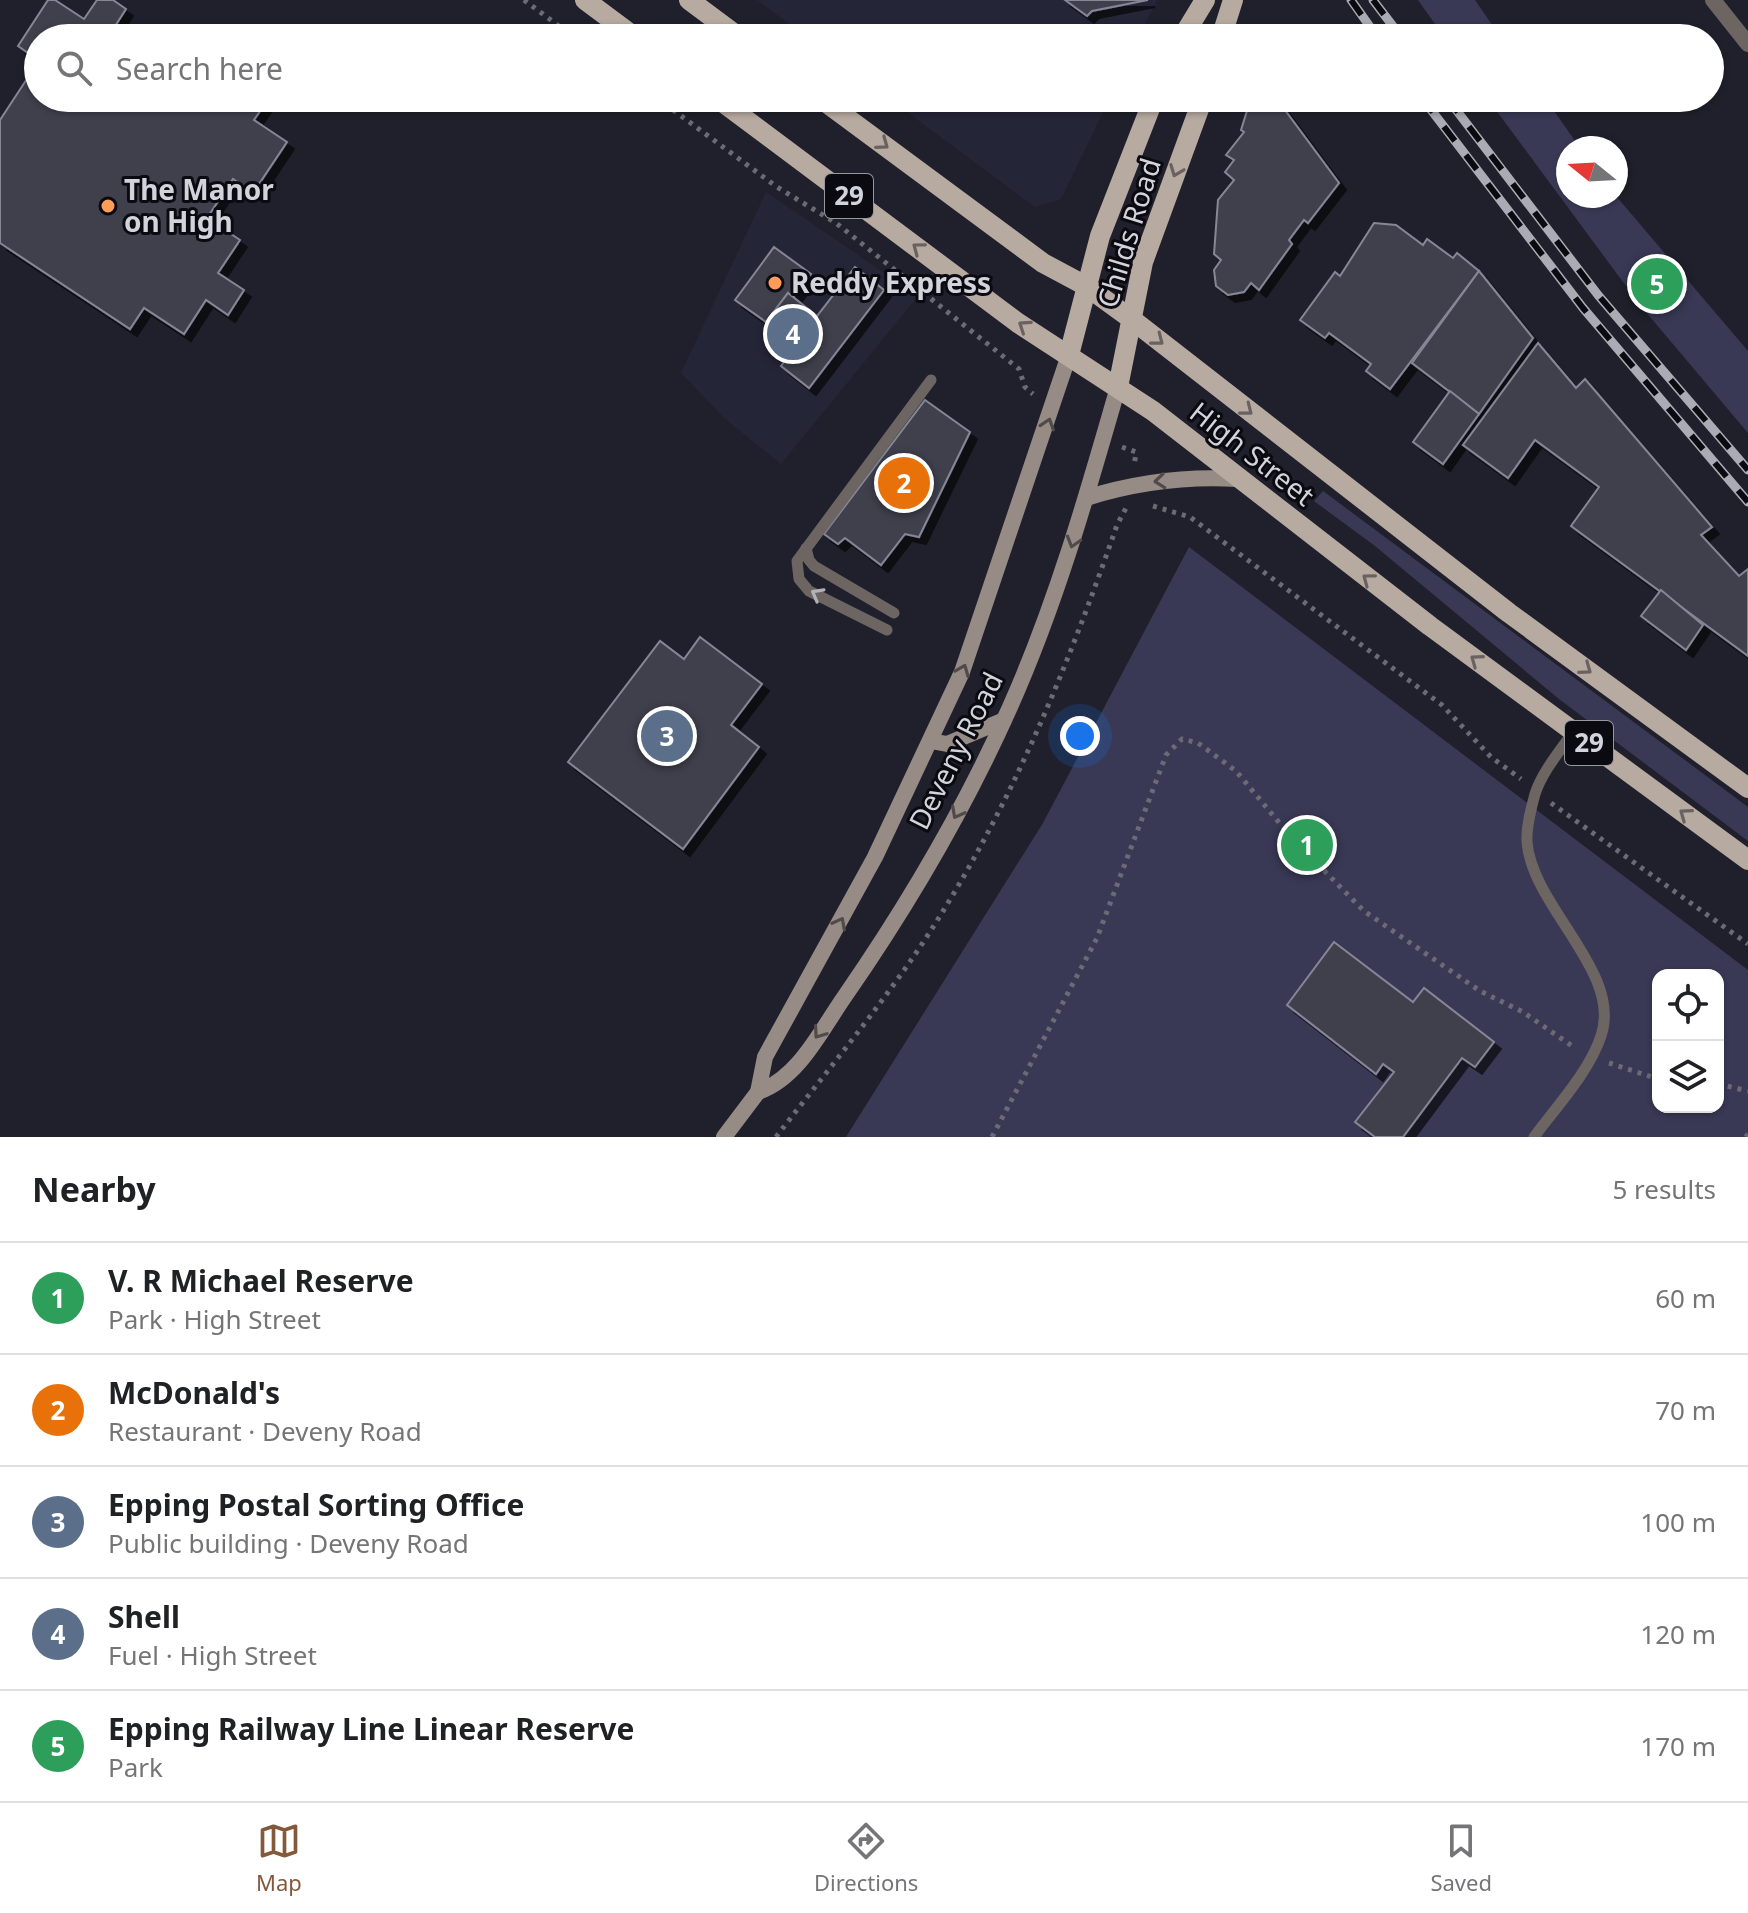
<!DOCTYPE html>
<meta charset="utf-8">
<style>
body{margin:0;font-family:"Noto Sans",sans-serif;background:#f2f2f2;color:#202124}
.controls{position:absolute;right:24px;bottom:24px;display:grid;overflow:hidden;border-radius:16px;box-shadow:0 2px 6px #0004}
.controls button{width:72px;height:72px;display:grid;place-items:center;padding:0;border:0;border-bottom:2px solid #e0e0e0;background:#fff;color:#202124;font:40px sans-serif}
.compass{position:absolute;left:1556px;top:136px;width:72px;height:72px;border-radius:50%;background:#fff;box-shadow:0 2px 6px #0004;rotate:288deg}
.you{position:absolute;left:1080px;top:736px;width:28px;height:28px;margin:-20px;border:6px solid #fff;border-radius:50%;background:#1a73e8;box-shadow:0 0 0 12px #1a73e833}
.badge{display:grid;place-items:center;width:52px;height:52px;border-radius:50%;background:#84583b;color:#fff;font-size:26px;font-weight:700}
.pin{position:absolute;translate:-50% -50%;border:4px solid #fff;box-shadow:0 2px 8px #0006}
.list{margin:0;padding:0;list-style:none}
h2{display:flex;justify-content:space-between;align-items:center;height:104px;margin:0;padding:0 32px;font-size:34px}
h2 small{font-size:26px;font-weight:400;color:#757577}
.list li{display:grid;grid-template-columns:52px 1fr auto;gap:24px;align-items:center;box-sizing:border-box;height:112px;padding:0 32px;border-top:2px solid #e0e0e0}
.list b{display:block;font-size:30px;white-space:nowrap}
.list p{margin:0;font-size:26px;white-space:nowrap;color:#757577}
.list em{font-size:26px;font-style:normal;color:#757577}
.icon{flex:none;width:44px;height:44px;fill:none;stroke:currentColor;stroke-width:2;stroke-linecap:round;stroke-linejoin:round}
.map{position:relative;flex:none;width:1748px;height:1137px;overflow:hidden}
.search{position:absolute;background:#fff;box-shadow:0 2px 6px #0004;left:24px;right:24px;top:24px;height:88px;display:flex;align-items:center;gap:20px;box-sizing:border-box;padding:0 28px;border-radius:44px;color:#757577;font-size:30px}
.sheet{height:664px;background:#fff}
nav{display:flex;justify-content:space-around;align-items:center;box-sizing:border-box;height:112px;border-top:2px solid #e0e0e0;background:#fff;font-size:22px;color:#757577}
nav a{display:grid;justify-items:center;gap:4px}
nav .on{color:#84583b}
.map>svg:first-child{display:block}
.built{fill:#252538}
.green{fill:#393956;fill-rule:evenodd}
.building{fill:#40404e;stroke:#858696;stroke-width:2;filter:url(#shadow)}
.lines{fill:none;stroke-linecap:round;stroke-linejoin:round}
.path{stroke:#6b6b76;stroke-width:5;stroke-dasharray:4 6;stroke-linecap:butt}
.lane{stroke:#6c6561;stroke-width:11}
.street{stroke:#6c6561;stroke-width:16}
.secondary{stroke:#968c85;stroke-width:16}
.primary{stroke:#b7aaa1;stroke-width:20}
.rail-casing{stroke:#ababb5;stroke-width:9}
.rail{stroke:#0a0a10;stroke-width:6;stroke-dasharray:18;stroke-linecap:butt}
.oneway{stroke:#696260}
.oneway2{stroke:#504b4a}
.oneway3{stroke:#b4b2b7}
.poi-dot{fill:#fe9c58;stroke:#0a0a10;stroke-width:3}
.labels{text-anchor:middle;stroke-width:6;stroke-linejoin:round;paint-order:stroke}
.shield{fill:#0a0a10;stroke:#97979f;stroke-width:2}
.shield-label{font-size:26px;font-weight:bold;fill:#d3d3dc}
.poi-label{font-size:28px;font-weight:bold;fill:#d3d3dc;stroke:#0a0a10;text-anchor:start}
.street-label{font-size:28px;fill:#d3d3dc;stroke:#0a0a10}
</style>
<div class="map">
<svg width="1748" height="1137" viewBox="0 0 1748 1137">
<defs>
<filter id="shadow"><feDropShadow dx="7" dy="7" stdDeviation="0" flood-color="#0009"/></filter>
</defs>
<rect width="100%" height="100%" fill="#20202c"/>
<g class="built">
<polygon points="757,0 1157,0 1138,38 808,38"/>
<polygon points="888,98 1110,98 1061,199 1035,207"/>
<polygon points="766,192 918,296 781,464 724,418 681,373"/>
</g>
<g class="green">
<polygon points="1418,0 1475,0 1501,38 1445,38"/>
<polygon points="1487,98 1545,98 1580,148 1568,148 1568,196 1616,196 1748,351 1748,433 1640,305"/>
<polygon points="1323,491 1748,807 1748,841 1559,699 1375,546 1314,501"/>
<path d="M1189 547 1748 970V1137H846L1043 823ZM1658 975H1718V1107H1658Z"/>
</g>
<g class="building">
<polygon points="48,0 55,0 84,19 97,0 113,0 126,9 112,31 122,38 38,38 38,60 18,46"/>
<polygon points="1065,0 1148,0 1092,11 1087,16"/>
<polygon points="38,62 38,98 212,98 218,102 221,98 269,98 254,120 287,142 253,193 233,179 207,218 240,240 218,273 244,290 228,315 206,300 184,334 144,308 130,329 0,243 0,120"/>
<polygon points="1251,98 1276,98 1339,183 1308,223 1304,220 1289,240 1292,244 1259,290 1251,283 1244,292 1228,295 1216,286 1214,270 1221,260 1214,254 1218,200 1234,180 1225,172 1234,160 1226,155 1244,132 1241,130"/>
<polygon points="1374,223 1396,225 1423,245 1427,239 1453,258 1457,253 1479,271 1390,389 1366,371 1371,364 1329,333 1325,338 1300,320 1335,272 1340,276"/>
<polygon points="774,247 811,274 793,297 788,293 766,322 735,300"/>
<polygon points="855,267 884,290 809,388 781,366 797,346 766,322 788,293 817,316"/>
<polygon points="1479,271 1533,338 1479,414 1412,363"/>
<polygon points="1538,343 1576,388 1585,379 1712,527 1701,535 1739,576 1748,569 1748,656 1571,526 1599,487 1535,440 1508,478 1463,445"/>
<polygon points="1450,391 1479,414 1443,464 1413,442"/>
<polygon points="925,400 970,432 919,537 905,534 881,565 845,538 838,544 824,534"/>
<polygon points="1661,590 1703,625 1686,650 1641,616"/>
<polygon points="700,637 762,684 731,725 759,747 683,849 568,762 660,641 684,659"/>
<polygon points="1334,942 1413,1002 1424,988 1494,1042 1475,1067 1462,1058 1403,1137 1375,1137 1355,1122 1394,1072 1383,1064 1376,1074 1287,1005"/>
</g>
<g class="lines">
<g class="path">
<polyline points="524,0 575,38"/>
<polyline points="657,98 777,187 836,223 1019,369 1025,387 1033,394"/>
<polyline points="1122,447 1136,452 1134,467"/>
<polyline points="1153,506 1190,517 1442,705 1491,757 1521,779"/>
<polyline points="1551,803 1748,944"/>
<polyline points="1609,1063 1658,1079"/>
<polyline points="1718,1084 1748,1091"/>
<path d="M776 1137C823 1076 872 1017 916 953 1005 821 1065 675 1117 525L1126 508"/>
<polyline points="992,1137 1097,938 1166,755 1182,739 1198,743 1236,771 1292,838 1364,911 1480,991 1523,1012 1575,1048"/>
<polyline points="1746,1137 1748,1134"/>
</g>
<g class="lane">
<polyline points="806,548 809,560 814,566 894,613"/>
<polyline points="887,630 809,591 799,579 797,561 931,380"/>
<path d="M1534 1137C1557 1106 1589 1072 1601 1036 1623 972 1532 907 1527 842 1526 827 1531 809 1535 794 1542 772 1560 751 1573 732"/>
</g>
<polyline class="street" points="1713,0 1748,44"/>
<g class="secondary">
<path d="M1086 498C1137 482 1184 476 1237 479"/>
<polyline points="931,741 947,744 1004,720"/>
<path d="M758 1092C799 1078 821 1030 845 996 908 905 965 808 1010 707 1056 604 1087 495 1118 387"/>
<polyline points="724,1137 758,1092 765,1057 875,857 962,672 1069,355"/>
</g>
<g class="primary">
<polyline points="585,0 636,38"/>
<polyline points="689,0 740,38"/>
<polyline points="1182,38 1205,0"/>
<polyline points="1221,38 1233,0"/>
<polyline points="717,98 1018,323 1153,411 1430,626 1748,860"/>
<polyline points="820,98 1043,263 1086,286 1130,318 1509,613 1748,788"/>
<polyline points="1069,355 1100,236 1154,98"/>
<polyline points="1118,387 1143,262 1203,98"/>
</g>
<g class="rail-casing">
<g id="rail">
<polyline points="1351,0 1378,38"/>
<polyline points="1373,0 1402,38"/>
<polyline points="1422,98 1583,308 1748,502"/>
<polyline points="1447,98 1598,295 1748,470"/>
</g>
</g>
<use href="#rail" class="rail"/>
</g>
<defs><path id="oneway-chevron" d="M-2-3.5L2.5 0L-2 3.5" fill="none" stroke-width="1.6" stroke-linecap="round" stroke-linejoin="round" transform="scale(2)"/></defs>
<g class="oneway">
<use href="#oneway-chevron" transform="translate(883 144) rotate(36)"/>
<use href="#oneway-chevron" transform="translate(1176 171) rotate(111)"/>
<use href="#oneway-chevron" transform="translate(918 248) rotate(-143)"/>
<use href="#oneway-chevron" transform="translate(1024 326) rotate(-146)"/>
<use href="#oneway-chevron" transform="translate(1158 340) rotate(38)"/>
<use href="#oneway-chevron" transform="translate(1247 410) rotate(38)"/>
<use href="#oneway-chevron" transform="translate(1368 579) rotate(-143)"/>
<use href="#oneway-chevron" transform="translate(1476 660) rotate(-144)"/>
<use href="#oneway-chevron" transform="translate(1586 669) rotate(36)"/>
<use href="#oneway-chevron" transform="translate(1685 814) rotate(-144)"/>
</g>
<g class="oneway2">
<use href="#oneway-chevron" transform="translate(1048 424) rotate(-72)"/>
<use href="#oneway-chevron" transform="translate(1160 481) rotate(174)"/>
<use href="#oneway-chevron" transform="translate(1073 542) rotate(107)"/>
<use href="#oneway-chevron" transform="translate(963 670) rotate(-68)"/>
<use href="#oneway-chevron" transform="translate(957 813) rotate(118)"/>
<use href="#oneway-chevron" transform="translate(840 923) rotate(-62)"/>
<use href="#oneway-chevron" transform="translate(819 1033) rotate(125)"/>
</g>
<use class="oneway3" href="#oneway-chevron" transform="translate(817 594) rotate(-151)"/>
<g class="poi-dot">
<circle cx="108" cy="206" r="8"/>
<circle cx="775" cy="283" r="8"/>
</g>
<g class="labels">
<g class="shield">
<rect x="825" y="174" width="48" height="44" rx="6"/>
<rect x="1565" y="721" width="48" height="44" rx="6"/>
</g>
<g class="shield-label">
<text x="849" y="205">29</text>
<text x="1589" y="752">29</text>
</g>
<g class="poi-label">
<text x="124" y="200">The Manor<tspan x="124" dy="32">on High</tspan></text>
<text x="791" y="293">Reddy Express</text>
</g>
<g class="street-label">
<text transform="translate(1129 233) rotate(-73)" y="10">Childs Road</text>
<text transform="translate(1252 454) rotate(38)" y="10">High Street</text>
<text transform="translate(956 751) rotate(-63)" y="10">Deveny Road</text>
</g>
</g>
</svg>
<div class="controls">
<button><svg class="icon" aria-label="locate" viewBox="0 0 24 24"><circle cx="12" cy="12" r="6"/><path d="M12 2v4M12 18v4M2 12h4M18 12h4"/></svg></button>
<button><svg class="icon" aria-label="layers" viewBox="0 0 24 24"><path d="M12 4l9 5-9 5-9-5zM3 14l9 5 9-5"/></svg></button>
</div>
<svg class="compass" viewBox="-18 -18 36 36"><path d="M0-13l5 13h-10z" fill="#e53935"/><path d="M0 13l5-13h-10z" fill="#757577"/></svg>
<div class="you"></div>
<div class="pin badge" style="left:1307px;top:845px;background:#2e9e5b">1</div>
<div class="pin badge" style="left:904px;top:483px;background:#e8710a">2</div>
<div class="pin badge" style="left:667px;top:736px;background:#5c6f8a">3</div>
<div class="pin badge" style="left:793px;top:334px;background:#5c6f8a">4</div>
<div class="pin badge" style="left:1657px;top:284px;background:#2e9e5b">5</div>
<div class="search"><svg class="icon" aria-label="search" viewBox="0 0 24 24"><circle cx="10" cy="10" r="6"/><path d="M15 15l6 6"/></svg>Search here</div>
</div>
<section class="sheet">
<h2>Nearby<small>5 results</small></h2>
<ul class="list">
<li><span class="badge" style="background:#2e9e5b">1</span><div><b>V. R Michael Reserve</b><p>Park · High Street</p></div><em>60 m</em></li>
<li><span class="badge" style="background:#e8710a">2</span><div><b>McDonald's</b><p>Restaurant · Deveny Road</p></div><em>70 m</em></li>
<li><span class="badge" style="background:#5c6f8a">3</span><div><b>Epping Postal Sorting Office</b><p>Public building · Deveny Road</p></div><em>100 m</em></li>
<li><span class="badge" style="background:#5c6f8a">4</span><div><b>Shell</b><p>Fuel · High Street</p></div><em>120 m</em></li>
<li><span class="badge" style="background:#2e9e5b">5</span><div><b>Epping Railway Line Linear Reserve</b><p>Park</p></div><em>170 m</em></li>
</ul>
</section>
<nav>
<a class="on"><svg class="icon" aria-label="map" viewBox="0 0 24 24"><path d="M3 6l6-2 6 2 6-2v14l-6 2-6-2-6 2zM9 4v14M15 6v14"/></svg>Map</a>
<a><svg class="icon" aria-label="directions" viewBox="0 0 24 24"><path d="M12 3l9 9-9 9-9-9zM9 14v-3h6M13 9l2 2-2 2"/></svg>Directions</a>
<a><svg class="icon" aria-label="saved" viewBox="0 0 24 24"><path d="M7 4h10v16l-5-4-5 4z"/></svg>Saved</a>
</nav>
